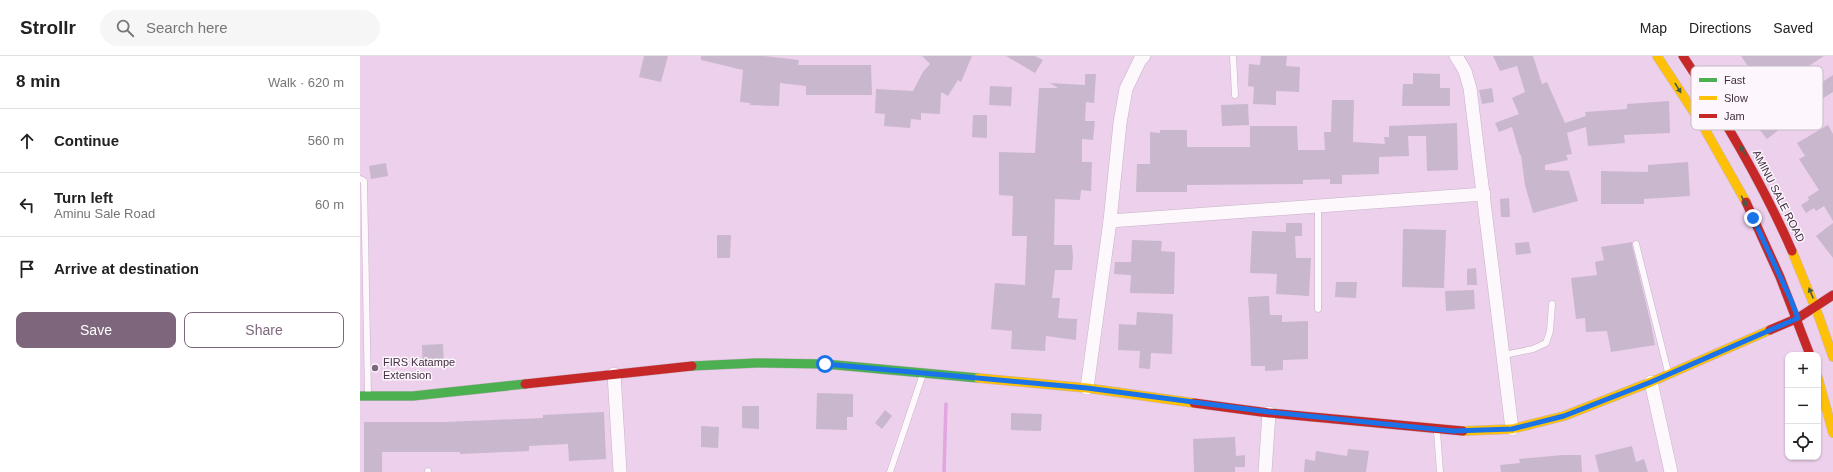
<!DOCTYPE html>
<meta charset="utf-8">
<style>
body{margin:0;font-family:Helvetica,sans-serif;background:#f6f6f6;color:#222}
.controls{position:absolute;right:12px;bottom:12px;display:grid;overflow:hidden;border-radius:8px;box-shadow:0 1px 3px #0004}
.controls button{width:36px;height:36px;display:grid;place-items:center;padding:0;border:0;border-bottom:1px solid #e0e0e0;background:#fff;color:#222;font:20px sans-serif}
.stop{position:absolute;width:12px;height:12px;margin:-9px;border:3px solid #1a73e8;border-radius:50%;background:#fff}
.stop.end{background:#1a73e8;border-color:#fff;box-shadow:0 1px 4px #0008}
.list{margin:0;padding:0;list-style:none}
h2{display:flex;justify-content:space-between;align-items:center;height:52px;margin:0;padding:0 16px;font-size:17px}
h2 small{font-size:13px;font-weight:400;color:#767676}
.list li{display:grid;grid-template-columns:26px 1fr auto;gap:12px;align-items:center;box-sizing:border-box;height:64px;padding:0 16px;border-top:1px solid #e0e0e0}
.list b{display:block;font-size:15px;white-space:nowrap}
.list p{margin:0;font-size:13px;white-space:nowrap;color:#767676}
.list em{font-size:13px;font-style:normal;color:#767676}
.actions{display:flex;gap:8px;padding:12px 16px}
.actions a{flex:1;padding:9px 0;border:1px solid #7e677d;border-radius:8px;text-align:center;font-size:14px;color:#7e677d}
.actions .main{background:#7e677d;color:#fff}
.icon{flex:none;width:22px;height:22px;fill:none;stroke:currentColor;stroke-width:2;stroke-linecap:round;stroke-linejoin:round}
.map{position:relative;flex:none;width:1473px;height:416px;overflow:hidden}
header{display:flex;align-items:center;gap:24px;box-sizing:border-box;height:56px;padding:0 20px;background:#fff;border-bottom:1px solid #e0e0e0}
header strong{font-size:19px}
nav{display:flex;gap:22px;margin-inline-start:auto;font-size:14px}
.search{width:280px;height:36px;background:#f6f6f6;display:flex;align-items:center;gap:10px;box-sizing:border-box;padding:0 14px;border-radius:22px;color:#767676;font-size:15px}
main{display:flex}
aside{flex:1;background:#fff}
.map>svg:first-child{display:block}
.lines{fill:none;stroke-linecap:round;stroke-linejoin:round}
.stream{stroke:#e1a5df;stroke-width:3.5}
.building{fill:#c9b7ce}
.lane-casing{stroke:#c7b2c7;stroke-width:7}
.street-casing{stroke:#c7b2c7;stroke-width:14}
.fast-casing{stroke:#c7b2c7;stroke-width:10}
.slow-casing{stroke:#c7b2c7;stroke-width:10}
.jam-casing{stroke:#c7b2c7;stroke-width:10}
.lane{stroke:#fcf8fc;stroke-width:6}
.street{stroke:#fcf8fc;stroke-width:13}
.fast{stroke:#4caf50;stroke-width:9}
.slow{stroke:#ffc107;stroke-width:9}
.jam{stroke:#c62828;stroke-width:9}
.oneway{fill:#465b46}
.route{stroke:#1a73e8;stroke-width:5}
.poi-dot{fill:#7e677d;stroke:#fdf7fd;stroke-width:1.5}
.labels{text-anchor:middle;stroke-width:3;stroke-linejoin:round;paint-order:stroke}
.street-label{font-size:11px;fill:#422e41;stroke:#fdf7fd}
.poi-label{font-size:11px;fill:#422e41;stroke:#fdf7fd;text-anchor:start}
.key{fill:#fdf7fd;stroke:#c5bbc5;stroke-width:1}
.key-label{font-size:11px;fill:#422e41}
</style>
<header>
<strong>Strollr</strong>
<div class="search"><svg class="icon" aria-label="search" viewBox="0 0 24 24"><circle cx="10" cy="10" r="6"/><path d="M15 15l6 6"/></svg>Search here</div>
<nav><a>Map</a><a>Directions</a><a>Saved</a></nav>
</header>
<main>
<aside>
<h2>8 min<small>Walk · 620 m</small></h2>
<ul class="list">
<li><svg class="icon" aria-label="ahead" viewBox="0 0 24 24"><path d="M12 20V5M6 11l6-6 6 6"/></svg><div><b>Continue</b></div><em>560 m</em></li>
<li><svg class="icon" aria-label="left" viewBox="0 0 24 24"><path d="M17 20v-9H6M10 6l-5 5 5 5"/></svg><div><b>Turn left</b><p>Aminu Sale Road</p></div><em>60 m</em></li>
<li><svg class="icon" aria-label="arrive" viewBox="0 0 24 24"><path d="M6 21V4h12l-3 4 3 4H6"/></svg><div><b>Arrive at destination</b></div></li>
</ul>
<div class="actions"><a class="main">Save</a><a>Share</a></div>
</aside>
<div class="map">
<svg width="1473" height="416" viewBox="0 0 1473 416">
<rect width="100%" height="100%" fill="#edd0ec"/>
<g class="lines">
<polyline class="stream" points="584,416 586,348"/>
</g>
<g class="building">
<polygon points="284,0 308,0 301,26 279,21"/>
<polygon points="341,0 404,0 439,4 438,9 511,9 512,39 446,39 446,30 420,27 419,50 390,49 390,47 380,46 383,14 341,4"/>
<polygon points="562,0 612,0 601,26 598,24 588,40 581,36 580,58 561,57 561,64 551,63 550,72 524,70 525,58 515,57 516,33 553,35 563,16 570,8"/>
<polygon points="646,0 675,0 683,4 675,17"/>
<polygon points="901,0 927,0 926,10 940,11 939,36 916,35 916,49 893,48 894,31 888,30 889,8 900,9"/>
<polygon points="1133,0 1173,0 1182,28 1187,26 1205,67 1226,60 1225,56 1267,53 1267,48 1309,45 1310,77 1264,79 1265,87 1228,90 1226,71 1207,77 1212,98 1206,99 1208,104 1185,109 1185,114 1209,115 1218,145 1173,157 1165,129 1161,99 1160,99 1152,71 1139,76 1135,67 1159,58 1152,42 1165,36 1157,10 1140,15"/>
<polygon points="1381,0 1464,0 1438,17 1450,34 1473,19 1473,36 1426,65 1428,67 1407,83 1398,72 1401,70 1373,28 1391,15"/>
<polygon points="1053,17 1080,18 1080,32 1090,32 1090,50 1042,50 1043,28 1053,28"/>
<polygon points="725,18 736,18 734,47 726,46 725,65 735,65 733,84 722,83 722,106 732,106 731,135 721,134 720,144 695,143 694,189 712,189 713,201 712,214 695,214 692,242 700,242 698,262 717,263 716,284 686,280 685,295 651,293 652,275 631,273 635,227 665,229 667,180 652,180 653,140 639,139 639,96 675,97 679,32 698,32 690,27 725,29"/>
<polygon points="630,30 652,31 651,50 629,49"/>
<polygon points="1132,32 1134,46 1122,48 1119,34"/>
<polygon points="972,44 994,44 993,86 1025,88 1024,81 1029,81 1029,70 1097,67 1098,114 1067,115 1066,80 1048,80 1049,100 1019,101 1019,118 982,119 982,128 970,128 970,123 943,124 943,128 827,129 827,136 776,136 777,108 790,108 790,76 800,77 800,74 827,74 827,91 890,91 890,70 937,70 938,94 965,94 964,76 971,76"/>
<polygon points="888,48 889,69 862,70 861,49"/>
<polygon points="613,59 627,59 627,82 612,81"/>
<polygon points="1468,69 1473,78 1473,165 1464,150 1456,155 1454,152 1446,157 1441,149 1449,144 1448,141 1459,134 1439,103 1445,100 1437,87"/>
<polygon points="1328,106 1330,140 1284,143 1284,148 1241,148 1241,115 1288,116 1288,109"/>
<polygon points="26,107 28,120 11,123 9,110"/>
<polygon points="1149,142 1150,161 1141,161 1140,143"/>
<polygon points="926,167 942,167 942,180 935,180 936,202 951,202 949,240 916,238 917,218 890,217 892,175 926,176"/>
<polygon points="1473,167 1473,202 1456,180"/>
<polygon points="1043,173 1086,174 1084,232 1042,231"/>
<polygon points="357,179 371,179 370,202 357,202"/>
<polygon points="772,184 802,185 801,195 815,196 814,238 770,237 771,219 754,218 755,206 771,206"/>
<polygon points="1169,186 1171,197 1156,199 1155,187"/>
<polygon points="1272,186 1272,189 1291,268 1295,289 1251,296 1247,275 1226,276 1225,262 1216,263 1211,222 1237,219 1235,206 1244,204 1241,191"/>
<polygon points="1116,212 1117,229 1107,229 1107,213"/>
<polygon points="976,226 997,226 996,242 975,241"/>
<polygon points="1114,234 1115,253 1086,255 1085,235"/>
<polygon points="909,240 910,259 922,259 922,266 948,265 948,303 923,304 923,314 905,315 905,310 891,310 890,271 888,241"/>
<polygon points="777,256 813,258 812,298 791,297 790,313 779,312 780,295 758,294 759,268 776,269"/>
<polygon points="83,288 84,310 63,311 62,289"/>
<polygon points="457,337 493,338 493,361 487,361 487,374 456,373"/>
<polygon points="382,350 399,350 399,373 382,372"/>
<polygon points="525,354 532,360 522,373 515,367"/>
<polygon points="244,356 246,403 209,405 208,388 169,390 169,395 100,398 100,396 22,396 22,416 4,416 4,366 86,366 183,362 183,359"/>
<polygon points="651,357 682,358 681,375 651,374"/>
<polygon points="341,370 359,371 358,392 341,391"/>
<polygon points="875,381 876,400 885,399 885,411 875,411 875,416 834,416 833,383"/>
<polygon points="1272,390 1276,406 1284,403 1288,416 1239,416 1235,399"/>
<polygon points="988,393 1009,395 1006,416 944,416 945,403 955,405 956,395 987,400"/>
<polygon points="1203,399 1221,399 1222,416 1141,416 1140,409 1160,407 1159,403"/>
</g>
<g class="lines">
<g class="lane-casing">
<g id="lane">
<polyline points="873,0 875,39"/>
<polyline points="0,123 4,125 8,339"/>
<polyline points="1276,188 1308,316"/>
<polyline points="958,253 958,150"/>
<polyline points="1144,299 1173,293 1186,287 1190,275 1192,248"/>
<polyline points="1077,375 1080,416"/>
<polyline points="68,415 68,416"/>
<polyline points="530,416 563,318"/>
</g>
</g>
<g class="street-casing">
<g id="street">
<polyline points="1096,0 1105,15 1110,32 1152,373"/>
<polyline points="750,165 1124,138"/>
<polyline points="254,318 260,416"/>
<polyline points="1291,326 1311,416"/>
<polyline points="727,332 750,165 760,67 766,33 780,4 784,0"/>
<polyline points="905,416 909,357"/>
</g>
</g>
<g class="fast-casing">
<g id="fast">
<polyline points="332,310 396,307 465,308 618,322"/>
<polyline points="0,340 53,340 165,328"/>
</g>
</g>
<g class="slow-casing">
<g id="slow">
<polyline points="1297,0 1343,70 1386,146"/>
<polyline points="1432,195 1459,261 1473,301"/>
<polyline points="618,322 727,332 834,347"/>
<polyline points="1458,322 1473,377"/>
<polyline points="1103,375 1152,373 1204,360 1291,326 1410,274"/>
</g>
</g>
<g class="jam-casing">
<g id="jam">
<path d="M1323 0C1364 62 1402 126 1432 195"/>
<polyline points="1386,146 1420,221 1450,299"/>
<polyline points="1410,274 1438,262 1473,239"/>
<polyline points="165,328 332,310"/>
<polyline points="834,347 909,357 1103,375"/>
</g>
</g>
<use href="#lane" class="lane"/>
<use href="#street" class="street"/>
<use href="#fast" class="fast"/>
<use href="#slow" class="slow"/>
<use href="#jam" class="jam"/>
</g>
<defs><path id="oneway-solid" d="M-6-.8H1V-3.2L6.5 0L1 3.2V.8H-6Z"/></defs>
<g class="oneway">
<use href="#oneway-solid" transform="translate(1318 32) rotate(58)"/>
<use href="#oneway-solid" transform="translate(1383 95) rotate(-120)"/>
<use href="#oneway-solid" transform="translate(1384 145) rotate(62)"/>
<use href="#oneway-solid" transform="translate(1451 237) rotate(-112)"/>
</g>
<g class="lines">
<polyline class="route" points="465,308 727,332 909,356 1093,375 1152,373 1204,360 1291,326 1438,262 1431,244 1393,162"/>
</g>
<circle class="poi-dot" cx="15" cy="312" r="4"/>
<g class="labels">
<g class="street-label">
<text transform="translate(1419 140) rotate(63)" y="4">AMINU SALE ROAD</text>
</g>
<g class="poi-label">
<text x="23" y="310">FIRS Katampe<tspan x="23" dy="13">Extension</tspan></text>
</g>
</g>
<rect x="1331" y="10" width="132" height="64" rx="6" class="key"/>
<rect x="1339" y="22" width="18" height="4" fill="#4caf50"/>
<rect x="1339" y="40" width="18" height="4" fill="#ffc107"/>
<rect x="1339" y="58" width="18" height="4" fill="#c62828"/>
<g class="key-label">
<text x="1364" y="28">Fast</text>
<text x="1364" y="46">Slow</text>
<text x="1364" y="64">Jam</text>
</g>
</svg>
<div class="controls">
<button>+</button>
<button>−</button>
<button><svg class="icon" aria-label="locate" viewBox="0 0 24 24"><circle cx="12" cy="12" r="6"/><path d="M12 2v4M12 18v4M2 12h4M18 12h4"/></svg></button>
</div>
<div class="stop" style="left:465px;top:308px"></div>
<div class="stop end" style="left:1393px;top:162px"></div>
</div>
</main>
